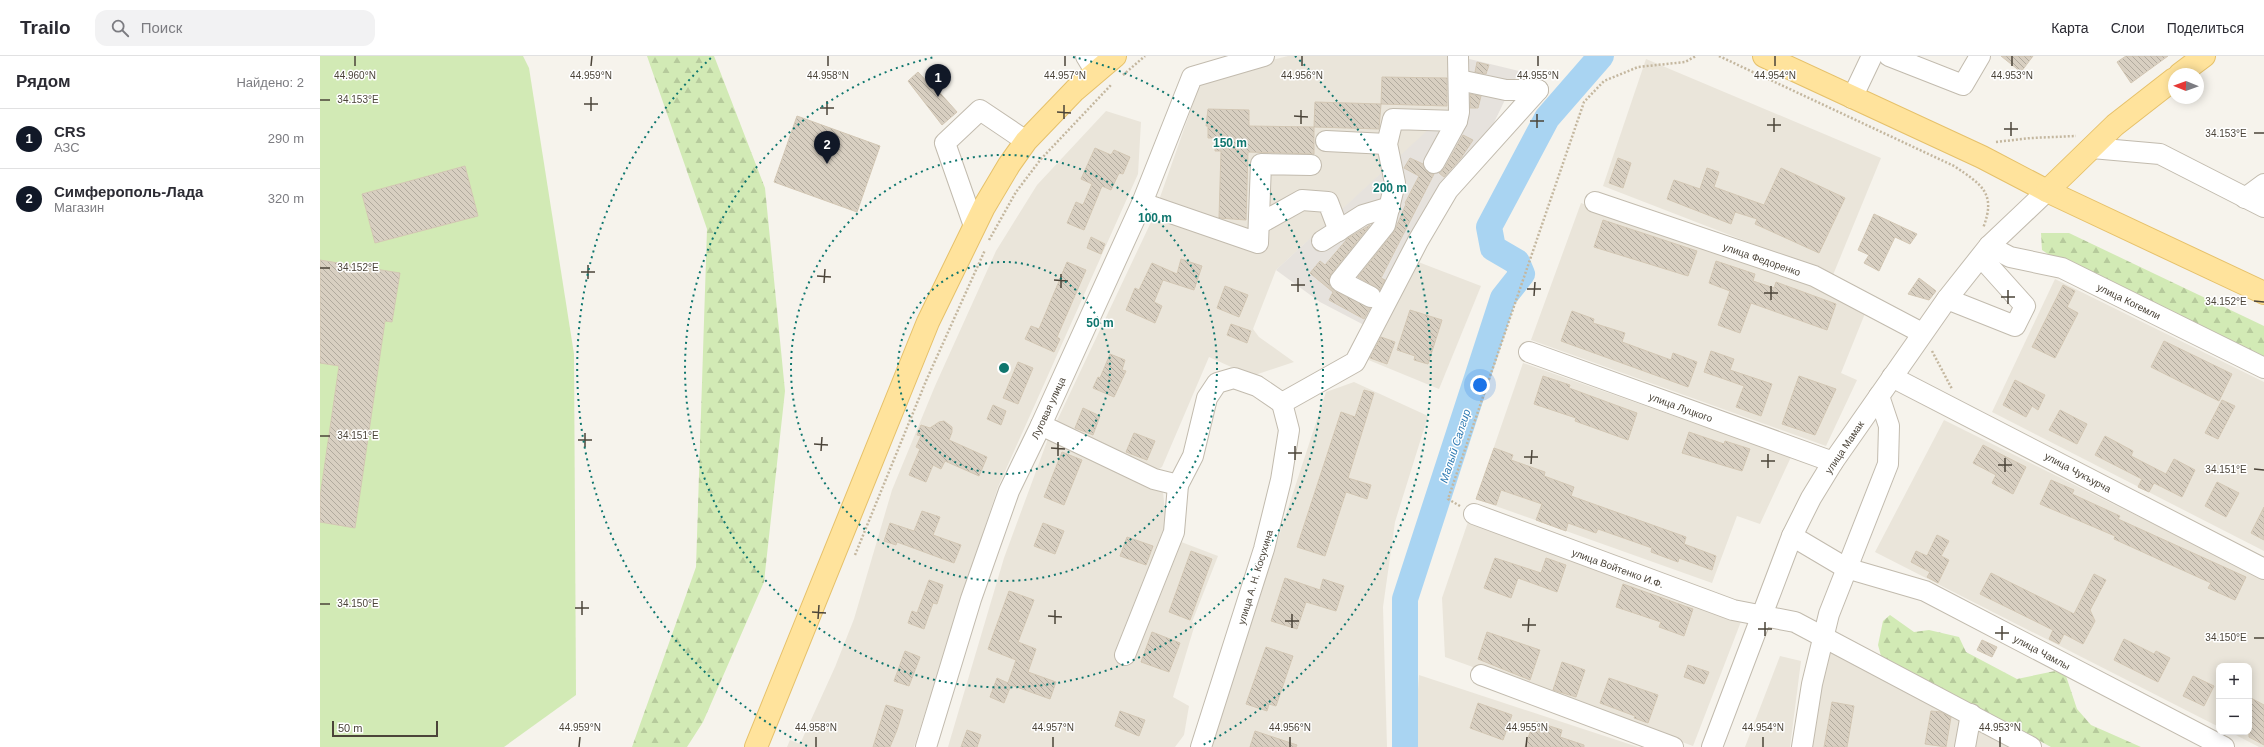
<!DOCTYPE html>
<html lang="ru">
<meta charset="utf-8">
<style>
body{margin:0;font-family:Helvetica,sans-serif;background:#f2f2f3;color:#2b2b33}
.controls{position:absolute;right:12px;bottom:12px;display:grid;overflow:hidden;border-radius:8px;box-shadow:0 2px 10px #0003}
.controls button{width:36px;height:36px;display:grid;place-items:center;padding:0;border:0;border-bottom:1px solid #e1e1e2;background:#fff;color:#2b2b33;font:20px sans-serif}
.compass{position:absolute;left:1848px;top:12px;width:36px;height:36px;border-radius:50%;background:#fff;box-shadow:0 2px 10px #0003;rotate:271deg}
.scale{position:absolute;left:12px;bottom:10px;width:106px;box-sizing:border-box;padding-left:4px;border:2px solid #4b4439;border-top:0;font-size:11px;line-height:14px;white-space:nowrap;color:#4b4439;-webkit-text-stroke:3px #fff;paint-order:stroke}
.you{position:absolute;left:1160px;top:329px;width:14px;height:14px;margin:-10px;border:3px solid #fff;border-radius:50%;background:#1a73e8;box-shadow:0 0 0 6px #1a73e833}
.badge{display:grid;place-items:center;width:26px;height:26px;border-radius:50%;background:#111827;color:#fff;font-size:13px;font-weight:700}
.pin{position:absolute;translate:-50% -33px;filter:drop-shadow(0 1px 2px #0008)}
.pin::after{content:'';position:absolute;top:21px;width:14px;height:12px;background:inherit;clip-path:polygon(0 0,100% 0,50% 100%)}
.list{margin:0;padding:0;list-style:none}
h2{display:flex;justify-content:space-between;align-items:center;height:52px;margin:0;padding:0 16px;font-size:17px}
h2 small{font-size:13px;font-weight:400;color:#7c7c81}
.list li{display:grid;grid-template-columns:26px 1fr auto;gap:12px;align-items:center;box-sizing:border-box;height:60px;padding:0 16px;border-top:1px solid #e1e1e2}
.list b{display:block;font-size:15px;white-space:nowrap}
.list p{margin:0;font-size:13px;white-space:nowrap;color:#7c7c81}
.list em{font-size:13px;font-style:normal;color:#7c7c81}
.icon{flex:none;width:22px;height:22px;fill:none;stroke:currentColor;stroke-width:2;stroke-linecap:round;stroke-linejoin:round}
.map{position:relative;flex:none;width:1944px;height:691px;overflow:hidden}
header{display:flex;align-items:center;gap:24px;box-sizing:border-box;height:56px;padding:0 20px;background:#fff;border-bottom:1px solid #e1e1e2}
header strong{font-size:19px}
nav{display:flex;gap:22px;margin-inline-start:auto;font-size:14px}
.search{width:280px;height:36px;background:#f2f2f3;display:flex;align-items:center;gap:10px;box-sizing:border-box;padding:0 14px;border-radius:12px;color:#7c7c81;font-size:15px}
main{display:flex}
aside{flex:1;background:#fff}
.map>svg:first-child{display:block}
.residential{fill:#eae5da}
.industrial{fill:#e6e2dd}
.grass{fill:#d2eab5}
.forest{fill:url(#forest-firs)}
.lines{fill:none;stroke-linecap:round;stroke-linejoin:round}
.river{stroke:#a9d4f2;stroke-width:26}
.building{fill:url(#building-back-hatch);stroke:#d3c7b4}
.minor-casing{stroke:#c2bbae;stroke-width:22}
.major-casing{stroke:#e6c16a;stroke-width:24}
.path{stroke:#c4b79f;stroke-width:2.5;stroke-dasharray:2 2;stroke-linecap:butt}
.minor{stroke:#fff;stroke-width:20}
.major{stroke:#ffe39c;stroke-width:22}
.ticks{fill:none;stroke:#4b4439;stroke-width:1.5}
.ring{fill:none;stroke:#0f766e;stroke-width:2;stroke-dasharray:2 4}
.labels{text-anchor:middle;stroke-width:3;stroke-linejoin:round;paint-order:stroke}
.street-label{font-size:10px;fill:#4b4439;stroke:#fff}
.water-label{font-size:11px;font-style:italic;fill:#2e7ab2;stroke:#fff}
.ticks-label{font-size:10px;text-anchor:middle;fill:#4b4439;stroke:#fff;stroke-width:3;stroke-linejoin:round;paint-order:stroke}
.centre{fill:#0f766e;stroke:#fff;stroke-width:2}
.ring-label{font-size:12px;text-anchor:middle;font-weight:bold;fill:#0f766e;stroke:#fff;stroke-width:3;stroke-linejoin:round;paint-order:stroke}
</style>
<header>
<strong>Trailo</strong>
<div class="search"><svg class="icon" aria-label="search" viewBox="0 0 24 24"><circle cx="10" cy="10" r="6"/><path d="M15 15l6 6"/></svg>Поиск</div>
<nav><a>Карта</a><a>Слои</a><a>Поделиться</a></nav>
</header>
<main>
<aside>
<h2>Рядом<small>Найдено: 2</small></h2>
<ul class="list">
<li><span class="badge">1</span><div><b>CRS</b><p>АЗС</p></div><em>290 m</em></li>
<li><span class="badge">2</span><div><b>Симферополь-Лада</b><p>Магазин</p></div><em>320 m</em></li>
</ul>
</aside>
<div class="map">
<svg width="1944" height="691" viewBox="0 0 1944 691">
<defs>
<pattern id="forest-firs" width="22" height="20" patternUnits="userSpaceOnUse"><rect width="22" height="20" fill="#d2eab5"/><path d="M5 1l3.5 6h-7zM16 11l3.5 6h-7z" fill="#b6ca9c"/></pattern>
<pattern id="building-back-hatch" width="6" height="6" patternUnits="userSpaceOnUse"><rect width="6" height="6" fill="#d8cfc1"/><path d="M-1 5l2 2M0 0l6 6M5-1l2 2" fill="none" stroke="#b1aa9e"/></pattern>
</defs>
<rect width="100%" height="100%" fill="#f6f3ec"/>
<g class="residential">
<polygon points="968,0 1131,0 1134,51 956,214 933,273 939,281 974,306 935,319 909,310 889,301 842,411 834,416 735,369 832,164 882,22"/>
<polygon points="1326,3 1561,102 1513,219 1283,130"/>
<polygon points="786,55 821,66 818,118 678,431 594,691 467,691 470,684 480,688 515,611 534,563 572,434 615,330 676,195 717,129"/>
<polygon points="1261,147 1548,250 1521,317 1537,324 1506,390 1211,284"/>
<polygon points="1093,204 1161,230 1119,333 1046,303"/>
<polygon points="1735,223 1944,326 1944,495 1672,356"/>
<polygon points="1203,307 1471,401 1440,468 1417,460 1392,527 1156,443"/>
<polygon points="1034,326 1108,360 1075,466 1063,551 1067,691 890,691 1006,336"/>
<polygon points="1624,364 1944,523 1944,691 1939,691 1910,676 1929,676 1929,610 1899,610 1899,671 1555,496"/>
<polygon points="729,380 843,436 847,474 856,484 898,500 872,566 875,568 853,641 869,650 864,679 855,691 628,691 684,502"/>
<polygon points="1149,463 1422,563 1373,690 1125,601 1122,542"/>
<polygon points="1516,594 1641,656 1635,691 1492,691 1507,599"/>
<polygon points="1460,600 1481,605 1470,691 1425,691"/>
<polygon points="1099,619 1318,691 1094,691"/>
<polygon points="1658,671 1696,691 1655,691"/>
</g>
<polygon class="industrial" points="1137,0 1199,15 1165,85 1044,269 1000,246 956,214 1133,51"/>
<polygon class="grass" points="0,0 203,0 209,12 254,298 256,639 184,691 0,691"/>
<g class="forest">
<polygon points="327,0 394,0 396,5 445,132 465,335 444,526 383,666 367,691 312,691 376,511 387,173"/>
<polygon points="1721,177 1749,177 1944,270 1944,306 1744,209 1722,194"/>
<polygon points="1570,559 1594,576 1609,574 1639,581 1646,596 1697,623 1735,615 1746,620 1757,653 1771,669 1821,691 1731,691 1561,600 1558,589 1563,565"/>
</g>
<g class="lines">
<polyline class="river" points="1085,691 1085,543 1183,242 1202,218 1197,206 1173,192 1169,171 1227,62 1281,0"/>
</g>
<g class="building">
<polygon points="1681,0 1713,0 1701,16"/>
<polygon points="1806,0 1848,0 1811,27 1797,6"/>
<polygon points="1157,6 1169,9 1166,18 1155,16"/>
<polygon points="598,16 611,30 613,29 637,56 622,69 588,25"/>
<polygon points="1062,21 1127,22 1127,50 1061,48"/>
<polygon points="1150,38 1161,40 1158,52 1150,52"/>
<polygon points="995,46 1061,48 1059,73 994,71"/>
<polygon points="888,53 929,54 929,70 994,71 994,98 928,96 926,164 899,162 901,95 895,95 896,82 888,82 888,70 886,70"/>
<polygon points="477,60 560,90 537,156 454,126"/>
<polygon points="1143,79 1153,84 1141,102 1124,121 1119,117 1124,113"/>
<polygon points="775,92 791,99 794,94 810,101 803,118 799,117 791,134 782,130 764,174 747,167 756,146 763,149 772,128 761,123"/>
<polygon points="1090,102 1103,108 1108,117 1114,118 1061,222 1065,224 1060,234 1038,221 1074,176 1086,148 1085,147 1099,120 1084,112"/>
<polygon points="1298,102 1311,107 1303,132 1289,127"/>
<polygon points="145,110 158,160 55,187 42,138"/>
<polygon points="1387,112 1399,116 1394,131 1444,149 1461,112 1525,142 1499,197 1435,168 1437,163 1415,156 1411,168 1347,143 1354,124 1380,133"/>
<polygon points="1554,158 1597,178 1590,188 1575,181 1559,215 1544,207 1549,199 1538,194"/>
<polygon points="1283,164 1377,195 1368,220 1274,191"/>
<polygon points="1050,169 1011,218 1009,224 1010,231 1015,235 1050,252 1044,263 1009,244 1013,236 990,217 1000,205 1005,209 1028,182"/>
<polygon points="771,181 785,188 781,198 767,192"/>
<polygon points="861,203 882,210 874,234 843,224 834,246 842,250 835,267 806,254 815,232 819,234 832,207 857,218"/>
<polygon points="0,204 80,217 72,266 65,265 35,472 0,466 0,441 19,310 0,307"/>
<polygon points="1396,205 1435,218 1433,225 1454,232 1456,226 1516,248 1507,274 1431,247 1420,277 1398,269 1410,235 1389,227"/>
<polygon points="747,206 766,214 737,281 740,283 734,296 705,283 711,270 719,273"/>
<polygon points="1599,222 1616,235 1609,244 1588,238"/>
<polygon points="1743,229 1755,235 1747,251 1758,257 1735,302 1712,291"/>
<polygon points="905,230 928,239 919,261 897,252"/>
<polygon points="1090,254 1122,264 1108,308 1094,304 1095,300 1077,294"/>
<polygon points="1252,255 1274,263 1273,267 1305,277 1302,286 1351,304 1353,297 1377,306 1368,331 1241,285"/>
<polygon points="911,268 931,275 927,287 907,279"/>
<polygon points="1061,281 1075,286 1067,308 1050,302"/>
<polygon points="1844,285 1912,318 1899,345 1831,311"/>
<polygon points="1391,295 1414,303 1410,314 1452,328 1441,360 1416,351 1424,330 1384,316"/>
<polygon points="790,298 805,304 802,314 806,315 794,341 773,332 778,321 780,322"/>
<polygon points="698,306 713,312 698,348 683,342"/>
<polygon points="1223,320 1250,329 1249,332 1317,357 1308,384 1255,365 1256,362 1214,348"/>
<polygon points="1479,320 1516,333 1495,379 1462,368"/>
<polygon points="1695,324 1725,339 1718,354 1712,350 1706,361 1683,349"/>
<polygon points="1044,334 1054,337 1028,422 1051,429 1047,443 1026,436 1005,500 977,491 1021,356 1035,361"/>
<polygon points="1902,344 1915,350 1898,383 1885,377"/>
<polygon points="673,349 686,355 681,369 667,363"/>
<polygon points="763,352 780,360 773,379 755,372"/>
<polygon points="1740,354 1767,368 1757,388 1729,374"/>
<polygon points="624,365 632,371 632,376 629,384 667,401 659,420 625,405 621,413 613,409 606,426 589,419 600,393 596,391 601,380 597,379 601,369 610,372 619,366"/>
<polygon points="1369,376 1404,388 1405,385 1430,393 1422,415 1362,397"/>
<polygon points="814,377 835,385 827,404 806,396"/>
<polygon points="1785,380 1813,395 1811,400 1846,418 1854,403 1875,414 1862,441 1834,427 1829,436 1818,431 1822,423 1775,399"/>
<polygon points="1663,389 1706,411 1693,438 1672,427 1676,419 1653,407"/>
<polygon points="1174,392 1193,399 1191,404 1225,416 1224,420 1254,431 1251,440 1366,481 1364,488 1396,500 1392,514 1359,502 1358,506 1331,496 1332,492 1278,473 1276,477 1248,467 1246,475 1216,464 1222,448 1181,434 1176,449 1156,443"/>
<polygon points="742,396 762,404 744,449 724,441"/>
<polygon points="1731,424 1754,434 1752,438 1800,460 1798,463 1926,521 1915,544 1888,532 1891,527 1794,483 1795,480 1720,448"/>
<polygon points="1897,426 1919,437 1906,461 1885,450"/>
<polygon points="1944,451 1944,484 1931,477"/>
<polygon points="602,455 620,461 613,479 641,489 634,507 577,486 576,489 564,485 570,467 594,475"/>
<polygon points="723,467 744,475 735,498 714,490"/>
<polygon points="1617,479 1629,485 1621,500 1629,504 1618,527 1607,521 1610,516 1591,506 1596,495 1607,500"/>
<polygon points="807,481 833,490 826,509 800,500"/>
<polygon points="871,495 892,503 870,564 849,556"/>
<polygon points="1175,502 1221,517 1226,502 1246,509 1237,536 1198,522 1191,542 1164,532"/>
<polygon points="1671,517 1754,558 1774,518 1786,524 1770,554 1775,565 1763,588 1744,578 1739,588 1729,583 1733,574 1660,538"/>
<polygon points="965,522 1000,534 1003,523 1024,530 1016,555 986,546 977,573 951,565"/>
<polygon points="609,524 623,529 617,548 613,547 604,573 588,567 592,555 597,557"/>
<polygon points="1303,528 1373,553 1364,580 1339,571 1341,566 1296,551"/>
<polygon points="689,535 714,544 698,586 716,593 708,616 736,626 730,643 691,629 684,647 670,641 677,622 688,627 696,604 668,593"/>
<polygon points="832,576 860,587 849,616 821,606"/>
<polygon points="1167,576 1220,594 1210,624 1158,603"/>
<polygon points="1804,583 1834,598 1836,595 1850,602 1838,626 1794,604"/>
<polygon points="1662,584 1677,591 1672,601 1657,594"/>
<polygon points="946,591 973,600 956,650 949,648 947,655 926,648"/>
<polygon points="585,595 600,601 589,630 574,625"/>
<polygon points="1242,606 1265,614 1256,641 1233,634"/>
<polygon points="1368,609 1389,616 1384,628 1364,621"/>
<polygon points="1873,620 1894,630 1884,650 1863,640"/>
<polygon points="1289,622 1338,639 1328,667 1314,662 1315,660 1280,647"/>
<polygon points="1929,641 1944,649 1944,689 1929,681"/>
<polygon points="1512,646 1534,650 1527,691 1504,691"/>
<polygon points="1158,647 1192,659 1183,684 1150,672"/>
<polygon points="566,649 583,654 577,674 570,691 553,691"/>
<polygon points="800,655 825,664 819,680 795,670"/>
<polygon points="1611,655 1621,656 1631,661 1626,691 1605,688"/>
<polygon points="1214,665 1242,674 1240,681 1264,689 1264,691 1205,691"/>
<polygon points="647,674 661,679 657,691 641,691"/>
<polygon points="935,675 977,689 976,691 930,691"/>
</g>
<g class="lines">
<g class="minor-casing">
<g id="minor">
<polyline points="766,0 775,15"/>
<polyline points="1569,0 1643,29 1660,0"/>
<polyline points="1139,24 1186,34 1218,34"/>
<polyline points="1532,42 1552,0"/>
<polyline points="1006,85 1067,88"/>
<polyline points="1772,92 1840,98 1944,151"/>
<polyline points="1114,107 1137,65 1139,56 1138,0"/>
<polyline points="1925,142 1944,128"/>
<polyline points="1275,146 1494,220 1602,277"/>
<polyline points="822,147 938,187 941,108 991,109"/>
<polyline points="939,168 982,144 1008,146 1019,175"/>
<polyline points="654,170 625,87 660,54 706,85"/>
<polyline points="1002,185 1043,159 1070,151"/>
<polyline points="1669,190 1690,201 1742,212 1944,312"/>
<polyline points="1051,241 1020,225 1065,169 1075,127 1067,88 1073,63 1137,65"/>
<polyline points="1627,243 1695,270 1705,250 1661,201"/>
<polyline points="1209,296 1513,406"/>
<polyline points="1572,321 1944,513"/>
<polyline points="962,347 1035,306 1098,185 1128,134 1218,34"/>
<polyline points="721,369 834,423 858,429 873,400 887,342 897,327 914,322 937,330 962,347"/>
<polyline points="1154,458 1413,554 1475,566 1711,691"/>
<polyline points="1472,480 1526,512 1605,535 1904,691"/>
<polyline points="805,599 854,476 858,429"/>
<polyline points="1161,619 1353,691"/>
<polyline points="606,691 651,543 689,435 721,369 822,147 872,21 944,0"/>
<polyline points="881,691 944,493 961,424 969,374 962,347"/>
<polyline points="1392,691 1472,480 1491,442 1513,406 1627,243 1669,190 1727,135"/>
<polyline points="1482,691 1492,628 1509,558 1568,408 1569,370 1559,340"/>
<polyline points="1645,691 1651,658"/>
</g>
</g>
<g class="major-casing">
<g id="major">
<polyline points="1444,0 1662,101 1727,135 1944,237"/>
<polyline points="1860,18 1884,0"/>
<polyline points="1727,135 1795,69 1854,23"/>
<polyline points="436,691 608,266 664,151 689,109 706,85 755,34 795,0"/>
</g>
</g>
<g class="path">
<polyline points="1399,0 1437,18"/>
<polyline points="803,19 825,0"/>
<path d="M1444 21 1634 110C1661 128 1677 137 1663 172"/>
<polyline points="1676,86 1711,82 1756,80"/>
<polyline points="669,184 696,136 721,103 791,29"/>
<polyline points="1612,295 1632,333"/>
<polyline points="1140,450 1128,443 1264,46 1284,25 1318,11 1365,6 1376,0"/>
<polyline points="535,499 606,325 665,194"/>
</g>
<use href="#minor" class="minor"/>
<use href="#major" class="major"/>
</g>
<path class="ticks" d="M35 10V0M271 10 272 0M508 10V0M745 10V0M982 10V0M1218 10V0M1455 10V0M1692 10V0M0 44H10M264 48H278M500 52H514M271 55V41M737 56 751 57M507 59V45M974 60 988 61M744 63V49M1210 65H1224M981 68V54M1447 69H1461M1217 72V58M1684 73H1698M1454 76V62M1934 77H1944M1691 80V66M0 212H10M261 216H275M497 220 511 221M268 223V209M734 224 748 225M504 227 505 213M971 229H985M741 232V218M1207 233H1221M978 236V222M1444 237H1458M1214 240 1215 226M1681 241H1695M1451 244V230M1934 245 1944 246M1688 248V234M0 380H10M258 384H272M494 388 508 389M265 391V377M731 392 745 393M501 395 502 381M968 397H982M738 400V386M1204 401H1218M975 404V390M1441 405H1455M1211 408 1212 394M1678 409H1692M1448 412V398M1934 413 1944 414M1685 416V402M0 548H10M255 552H269M492 556 506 557M262 559V545M728 560 742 561M498 563 499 549M965 565H979M735 568V554M1202 569H1216M972 572V558M1438 573H1452M1208 576 1209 562M1675 577H1689M1445 580V566M1934 582H1944M1682 584V570M259 691 260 681M496 691V681M733 691V681M970 691V681M1206 691 1207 681M1443 691V681M1680 691V681"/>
<g class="ring">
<circle cx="684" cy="312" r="106"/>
<circle cx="684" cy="312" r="213"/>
<path d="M753 1A319 319 0 1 1 615 1"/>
<path d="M487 690A426 426 0 0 1 393 0M975 0A426 426 0 0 1 881 690"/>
</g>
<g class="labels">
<g class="street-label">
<text transform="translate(1442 203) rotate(19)" y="4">улица Федоренко</text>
<text transform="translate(1809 245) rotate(26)" y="4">улица Когемли</text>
<text transform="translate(1361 351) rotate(20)" y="4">улица Луцкого</text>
<text transform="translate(728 352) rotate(-65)" y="4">Луговая улица</text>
<text transform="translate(1524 391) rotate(-56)" y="4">улица Мамак</text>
<text transform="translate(1758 416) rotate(28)" y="4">улица Чукъурча</text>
<text transform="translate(1298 512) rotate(20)" y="4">улица Войтенко И.Ф.</text>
<text transform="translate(935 521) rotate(-73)" y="4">улица А. Н. Косухина</text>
<text transform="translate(1722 596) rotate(28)" y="4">улица Чамлы</text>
</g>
<g class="water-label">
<text transform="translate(1135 390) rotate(-72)" y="4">Малый Салгир</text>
</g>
</g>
<g class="ticks-label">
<text x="35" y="23">44.960°N</text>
<text x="271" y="23">44.959°N</text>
<text x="508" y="23">44.958°N</text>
<text x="745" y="23">44.957°N</text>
<text x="982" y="23">44.956°N</text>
<text x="1218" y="23">44.955°N</text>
<text x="1455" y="23">44.954°N</text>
<text x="1692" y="23">44.953°N</text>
<text x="38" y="47">34.153°E</text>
<text x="1906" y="81">34.153°E</text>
<text x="38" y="215">34.152°E</text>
<text x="1906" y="249">34.152°E</text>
<text x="38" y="383">34.151°E</text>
<text x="1906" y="417">34.151°E</text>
<text x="38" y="551">34.150°E</text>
<text x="1906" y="585">34.150°E</text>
<text x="260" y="675">44.959°N</text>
<text x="496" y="675">44.958°N</text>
<text x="733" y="675">44.957°N</text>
<text x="970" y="675">44.956°N</text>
<text x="1207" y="675">44.955°N</text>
<text x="1443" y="675">44.954°N</text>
<text x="1680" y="675">44.953°N</text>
</g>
<circle cx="684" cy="312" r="6" class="centre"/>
<g class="ring-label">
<text x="910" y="91">150 m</text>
<text x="1070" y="136">200 m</text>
<text x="835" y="166">100 m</text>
<text x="780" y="271">50 m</text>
</g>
</svg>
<div class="controls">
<button>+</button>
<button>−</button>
</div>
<svg class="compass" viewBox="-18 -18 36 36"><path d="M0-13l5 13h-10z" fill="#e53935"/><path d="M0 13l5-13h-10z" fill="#7c7c81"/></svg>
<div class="scale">50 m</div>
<div class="you"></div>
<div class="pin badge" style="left:618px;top:41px">1</div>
<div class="pin badge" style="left:507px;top:108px">2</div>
</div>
</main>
